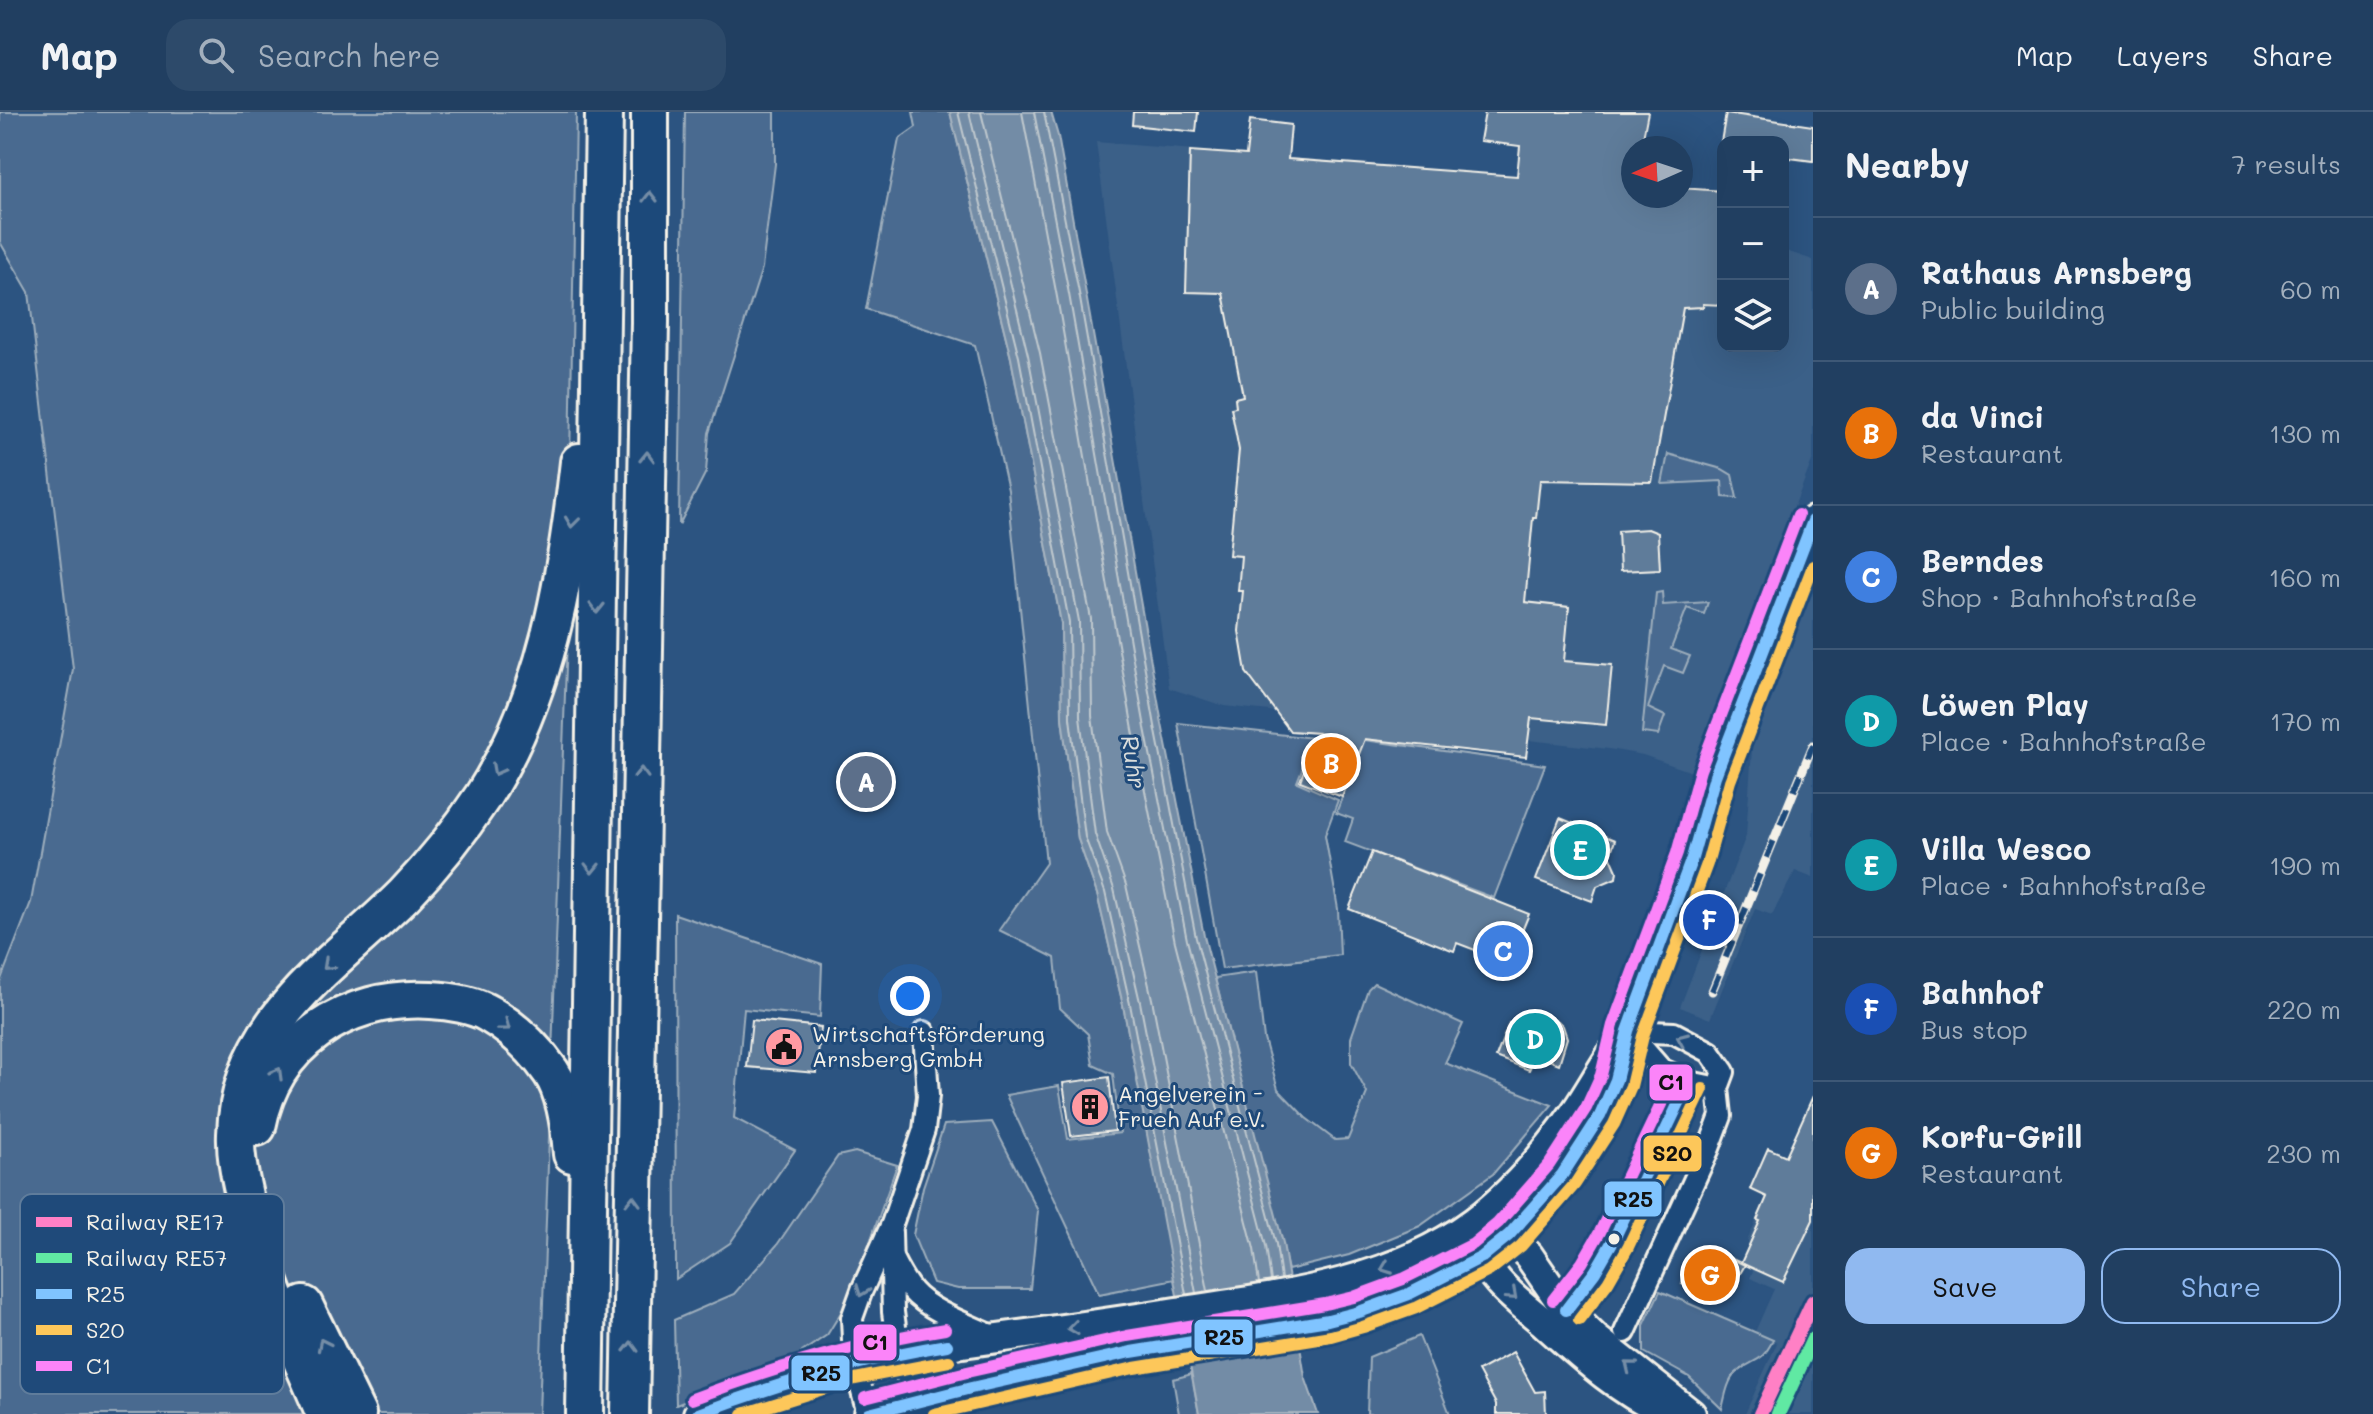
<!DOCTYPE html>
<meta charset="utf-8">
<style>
body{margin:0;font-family:Mali,sans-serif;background:#2d4a6a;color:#f1f3f6}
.controls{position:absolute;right:24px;top:24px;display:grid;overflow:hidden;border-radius:16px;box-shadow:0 8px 32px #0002}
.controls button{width:72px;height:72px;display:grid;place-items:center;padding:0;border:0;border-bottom:2px solid #3e5876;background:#213f61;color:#f1f3f6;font:40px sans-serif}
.compass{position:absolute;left:1621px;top:24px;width:72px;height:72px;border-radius:50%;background:#213f61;box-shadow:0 8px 32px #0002;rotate:267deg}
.you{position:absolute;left:910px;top:884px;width:28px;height:28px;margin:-20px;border:6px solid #fff;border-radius:50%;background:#1a73e8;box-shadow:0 0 0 12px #1a73e833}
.badge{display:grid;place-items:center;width:52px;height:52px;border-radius:50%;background:#90b9f0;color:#fff;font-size:26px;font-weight:700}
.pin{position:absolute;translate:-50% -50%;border:4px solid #fff;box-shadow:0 2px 8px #0006}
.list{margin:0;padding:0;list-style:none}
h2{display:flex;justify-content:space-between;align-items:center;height:104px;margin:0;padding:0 32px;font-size:34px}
h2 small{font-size:26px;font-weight:400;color:#a2afbd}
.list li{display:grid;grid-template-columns:52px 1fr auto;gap:24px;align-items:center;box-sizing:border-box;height:144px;padding:0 32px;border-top:2px solid #3e5876}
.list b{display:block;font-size:30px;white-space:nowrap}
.list p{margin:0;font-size:26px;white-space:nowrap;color:#a2afbd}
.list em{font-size:26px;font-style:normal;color:#a2afbd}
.actions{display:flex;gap:16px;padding:24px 32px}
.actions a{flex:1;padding:18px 0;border:2px solid #90b9f0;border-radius:24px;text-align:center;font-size:28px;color:#90b9f0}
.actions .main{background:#90b9f0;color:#111}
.icon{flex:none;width:44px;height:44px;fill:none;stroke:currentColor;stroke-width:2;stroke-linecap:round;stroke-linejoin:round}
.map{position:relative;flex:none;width:1813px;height:1302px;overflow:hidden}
header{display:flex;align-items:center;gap:48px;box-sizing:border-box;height:112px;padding:0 40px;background:#213f61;border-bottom:2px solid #3e5876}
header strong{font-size:38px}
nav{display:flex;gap:44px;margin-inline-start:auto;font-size:28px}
.search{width:560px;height:72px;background:#2d4a6a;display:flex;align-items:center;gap:20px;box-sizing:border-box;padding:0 28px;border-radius:24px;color:#a2afbd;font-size:30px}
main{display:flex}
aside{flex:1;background:#213f61}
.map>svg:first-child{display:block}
.built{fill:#3b6088}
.green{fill:#496b90;stroke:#9eaebc;stroke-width:2}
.water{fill:#738ca6;stroke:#a7b4c0;stroke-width:2}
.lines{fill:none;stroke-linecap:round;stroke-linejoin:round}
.shore{stroke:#c0c9ce;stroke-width:2}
.building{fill:#5e7b9a;stroke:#f4f1e8;stroke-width:2}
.street-casing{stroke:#f4f1e8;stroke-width:26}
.secondary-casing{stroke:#f4f1e8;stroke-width:34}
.highway-casing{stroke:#f4f1e8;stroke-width:42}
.street{stroke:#1f4a7a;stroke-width:20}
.secondary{stroke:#1f4a7a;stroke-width:28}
.highway{stroke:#1f4a7a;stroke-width:36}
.rail-casing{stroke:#f4f1e8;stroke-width:9}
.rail{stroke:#1f4a7a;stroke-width:6;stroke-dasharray:18;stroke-linecap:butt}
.bus-1-casing{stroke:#1f4a7a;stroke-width:18}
.bus-2-casing{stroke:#1f4a7a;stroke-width:18}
.bus-3-casing{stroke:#1f4a7a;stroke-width:18}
.bus-1{stroke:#80c4ff;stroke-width:12}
.bus-2{stroke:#fdc75a;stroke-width:12}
.bus-3{stroke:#fb84f9;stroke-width:12}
.rail-1-casing{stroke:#1f4a7a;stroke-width:20}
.rail-2-casing{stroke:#1f4a7a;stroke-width:20}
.rail-1{stroke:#ff80c5;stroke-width:14}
.rail-2{stroke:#60e9a3;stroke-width:14}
.oneway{stroke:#748da6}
.bus-dot{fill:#f4f1e8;stroke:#1f4a7a;stroke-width:3}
.labels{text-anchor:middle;stroke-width:6;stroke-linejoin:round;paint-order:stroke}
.poi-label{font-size:22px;fill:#f4f1e8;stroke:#1f4a7a;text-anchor:start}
.water-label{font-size:24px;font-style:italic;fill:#dadddb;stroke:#1f4a7a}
.key{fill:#1f4a7a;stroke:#5f7c9b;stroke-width:2}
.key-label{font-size:22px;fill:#f4f1e8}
.line-badge{stroke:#1f4a7a;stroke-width:3}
.pale-badge-label{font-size:22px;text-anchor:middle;font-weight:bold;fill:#111}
</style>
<header>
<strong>Map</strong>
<div class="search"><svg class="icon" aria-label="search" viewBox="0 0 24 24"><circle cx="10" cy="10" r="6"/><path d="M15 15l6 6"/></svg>Search here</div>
<nav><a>Map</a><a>Layers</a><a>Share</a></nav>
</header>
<main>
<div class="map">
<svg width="1813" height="1302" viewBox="0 0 1813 1302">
<rect width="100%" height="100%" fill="#2c5481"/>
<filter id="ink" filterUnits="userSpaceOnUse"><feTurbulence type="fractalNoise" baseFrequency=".0125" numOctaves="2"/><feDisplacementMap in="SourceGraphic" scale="16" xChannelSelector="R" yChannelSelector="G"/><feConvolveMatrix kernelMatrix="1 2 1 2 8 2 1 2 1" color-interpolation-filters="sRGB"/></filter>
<g filter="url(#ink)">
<g class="built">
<polygon points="1096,30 1489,62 1633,84 1681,84 1681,76 1723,79 1723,234 1783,234 1783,83 1786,83 1783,138 1813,148 1813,346 1692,660 1643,643 1609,637 1224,594 1169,576"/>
<polygon points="1813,480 1813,766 1795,759 1772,803 1755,797 1710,907 1680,895 1746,724 1752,637"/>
<polygon points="1813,984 1813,1302 1745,1302 1777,1231 1755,1220 1774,1177 1750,1166 1763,1136 1747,1129"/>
</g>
<g class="green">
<polygon points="0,0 576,0 567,526 539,1302 0,1302 0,870 31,790 73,557 29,180 0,130"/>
<polygon points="685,0 775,0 775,52 762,156 709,321 706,360 679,413"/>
<polygon points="913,0 950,0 1011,246 1061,511 1062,606 1078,727 1097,782 1123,893 1175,1167 1099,1182 1006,983 1059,974 1068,1027 1120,1021 1113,962 1093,953 1088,922 1060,896 1055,846 999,818 1046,751 1008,378 975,233 866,197 899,27 916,15"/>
<polygon points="1668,342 1722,357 1732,363 1737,386 1723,385 1722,369 1662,372"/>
<polygon points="1662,480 1663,493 1708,490 1704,502 1687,496 1671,537 1690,544 1683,561 1664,554 1648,596 1665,604 1658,623 1642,621 1656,481"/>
<polygon points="1178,611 1314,626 1297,670 1338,688 1325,723 1338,797 1340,843 1222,857"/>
<polygon points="1357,627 1545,653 1494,786 1345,730 1353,707 1336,701 1359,643"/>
<polygon points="675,802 822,852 820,905 744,897 734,1006 795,1038 730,1131 676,1167"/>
<polygon points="1256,860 1264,927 1278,977 1306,1006 1335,1028 1348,1027 1367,981 1351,951 1351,926 1368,877 1374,871 1463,912 1445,951 1552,993 1493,1062 1420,1114 1349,1143 1288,1158 1215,866"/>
<polygon points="992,1010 1038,1099 1030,1177 958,1177 933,1171 913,1123 923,1075 944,1013"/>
<polygon points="855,1040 897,1053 851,1184 827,1223 790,1248 676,1293 674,1208 734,1182 777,1133 838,1044"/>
<path d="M1660 1179 1773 1228C1760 1254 1754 1245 1736 1261 1727 1269 1725 1286 1722 1297L1689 1265 1644 1240V1213Z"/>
<polygon points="1419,1224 1450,1302 1367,1302 1369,1245"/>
<polygon points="1192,1262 1199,1302 1179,1302 1173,1267"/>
</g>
<polygon class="water" points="950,0 1051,0 1058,24 1162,612 1204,824 1283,1131 1305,1265 1318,1302 1199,1302 1123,893 1097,782 1078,727 1062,606 1061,511 1011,246"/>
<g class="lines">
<g class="shore">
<polyline points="958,0 1019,245 1069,510 1070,606 1085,725 1105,780 1130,892 1186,1182"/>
<polyline points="969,0 1028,243 1079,509 1080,605 1095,722 1114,777 1140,890 1196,1181"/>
<polyline points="981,0 1040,241 1091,507 1092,604 1107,720 1126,773 1152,887 1208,1179"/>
<polyline points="1022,0 1057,185 1133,618 1175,830 1254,1137 1259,1171"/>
<polyline points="1034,0 1069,182 1145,616 1187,828 1266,1134 1271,1169"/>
<polyline points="1044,0 1079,181 1155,614 1196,826 1276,1132 1281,1167"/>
</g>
</g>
<g class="building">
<polygon points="1133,0 1198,0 1196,20 1132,13"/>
<polygon points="1485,0 1648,0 1641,36 1633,36 1633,84 1681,84 1681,76 1723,79 1723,193 1703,192 1703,195 1683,196 1652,370 1540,368 1536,406 1533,406 1525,490 1569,495 1564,549 1612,553 1606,613 1531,606 1526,645 1365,627 1342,685 1300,669 1318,621 1290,619 1246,560 1239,519 1243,479 1238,479 1241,444 1229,443 1239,338 1231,296 1236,295 1235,286 1243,284 1223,181 1186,180 1190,39 1246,43 1250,8 1291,13 1288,47 1517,64 1520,34 1480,29"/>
<polygon points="1726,1 1813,14 1813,49 1783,45 1783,30 1721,30"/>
<polygon points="1648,417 1658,421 1660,457 1620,459 1618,419"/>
<polygon points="1560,706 1615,728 1610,743 1617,759 1616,766 1597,774 1592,789 1536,768"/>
<polygon points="1372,740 1529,802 1509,851 1457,831 1454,839 1349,797"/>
<polygon points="1532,899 1558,909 1563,914 1567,926 1559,952 1536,943 1529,958 1496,945 1509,911 1525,917"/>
<polygon points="752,908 821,915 816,961 747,955"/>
<polygon points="1109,965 1115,1019 1071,1024 1063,971"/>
<polygon points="1813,984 1813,1108 1783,1170 1741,1151 1760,1109 1757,1108 1767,1085 1750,1077 1768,1036 1786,1044"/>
<polygon points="1706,1135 1745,1153 1731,1177 1726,1174 1719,1189 1682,1172 1697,1139"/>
<polygon points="1513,1240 1535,1280 1545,1279 1546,1302 1496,1302 1496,1292 1478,1259"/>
</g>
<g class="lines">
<g class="street-casing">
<g id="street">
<polyline points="1628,919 1661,957 1689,970 1718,976"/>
<polyline points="891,1120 893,1200 896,1222 914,1290"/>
<path d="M892 1146C898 1158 904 1169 912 1179 930 1200 972 1214 997 1226"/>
<polyline points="1625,1220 1709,1036 1721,1004 1718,976 1724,960 1710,940 1674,921 1628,919"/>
<polyline points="868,1302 854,1250 852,1206 862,1178 892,1112 924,1018 928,984 924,920"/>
</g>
</g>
<g class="secondary-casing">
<g id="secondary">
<polyline points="1491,1115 1509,1123 1529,1144 1566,1198 1596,1227 1691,1302"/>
<path d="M1479 1129C1482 1144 1487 1157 1497 1168 1510 1184 1528 1197 1543 1210 1582 1245 1621 1281 1669 1302"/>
<path d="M698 1302C764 1276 831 1256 901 1240 992 1226 1085 1215 1176 1200 1278 1185 1389 1173 1474 1110 1514 1080 1548 1039 1576 999 1591 977 1603 954 1618 933"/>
<polyline points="869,1302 971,1276 1131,1240 1328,1208 1359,1200 1409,1182 1482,1145 1509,1123 1536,1094 1562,1063 1600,1004 1616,968 1628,919 1692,746 1715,664 1813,409"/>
</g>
</g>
<g class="highway-casing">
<g id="highway">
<path d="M257 1015C273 930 347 883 431 888 449 889 474 893 489 902 513 916 535 937 551 960 566 982 570 1016 572 1042"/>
<polyline points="304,1193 357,1302"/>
<polyline points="914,1290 917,1302"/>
<path d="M325 1302C296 1234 263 1166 246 1093 241 1069 235 1047 236 1022 239 909 333 854 404 783 433 753 460 719 483 684 547 584 566 466 579 350"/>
<polyline points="585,1302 604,0"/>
<polyline points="630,1302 650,210 650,0"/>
</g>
</g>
<use href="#street" class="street"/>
<use href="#secondary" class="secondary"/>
<use href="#highway" class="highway"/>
<g class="rail-casing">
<polyline id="rail" points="1712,879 1813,633"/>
</g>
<use href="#rail" class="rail"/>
<g class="bus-1-casing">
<g id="bus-1">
<polyline points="1566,1198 1595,1160 1614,1127 1689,970"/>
<path d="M698 1302C779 1271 861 1247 947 1233"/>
<polyline points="869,1302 971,1276 1131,1240 1328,1208 1359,1200 1409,1182 1482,1145 1509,1123 1562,1063 1600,1004 1616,968 1628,919 1692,746 1715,664 1813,409"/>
</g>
</g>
<g class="bus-2-casing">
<g id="bus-2">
<polyline points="1579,1208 1608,1170 1628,1135 1703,977"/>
<polyline points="743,1302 855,1267 949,1249"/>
<polyline points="934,1302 1134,1256 1331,1224 1363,1215 1416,1196 1489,1159 1521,1134 1575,1072 1614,1012 1631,974 1643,924 1707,752 1730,669 1813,454"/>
</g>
</g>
<g class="bus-3-casing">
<g id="bus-3">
<polyline points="1553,1188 1582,1151 1600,1120 1675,963"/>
<polyline points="865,1286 967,1260 1127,1224 1325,1192 1354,1185 1403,1167 1473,1132 1498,1111 1549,1053 1586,996 1601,963 1613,913 1677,741 1700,658 1798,403"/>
<path d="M692 1287C775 1255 857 1231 945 1217"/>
</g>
</g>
<use href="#bus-1" class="bus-1"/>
<use href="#bus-2" class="bus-2"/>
<use href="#bus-3" class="bus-3"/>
<g class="rail-1-casing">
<polyline id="rail-1" points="1760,1302 1813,1189"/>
</g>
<g class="rail-2-casing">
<polyline id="rail-2" points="1778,1302 1813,1227"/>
</g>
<use href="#rail-1" class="rail-1"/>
<use href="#rail-2" class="rail-2"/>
</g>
<defs><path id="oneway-chevron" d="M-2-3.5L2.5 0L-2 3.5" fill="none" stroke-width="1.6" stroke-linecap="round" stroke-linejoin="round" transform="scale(2)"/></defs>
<g class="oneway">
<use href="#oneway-chevron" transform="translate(650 85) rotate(-90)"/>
<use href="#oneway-chevron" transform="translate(647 345) rotate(-89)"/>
<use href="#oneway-chevron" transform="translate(572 410) rotate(97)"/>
<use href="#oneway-chevron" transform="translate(597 496) rotate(91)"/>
<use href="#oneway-chevron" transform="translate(497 658) rotate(118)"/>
<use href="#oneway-chevron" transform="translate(641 661) rotate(-89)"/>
<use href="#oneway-chevron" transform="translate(592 756) rotate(91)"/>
<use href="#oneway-chevron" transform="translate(328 853) rotate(137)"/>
<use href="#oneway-chevron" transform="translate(505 914) rotate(37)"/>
<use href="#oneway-chevron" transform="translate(1682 927) rotate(-157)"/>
<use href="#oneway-chevron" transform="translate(277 961) rotate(-60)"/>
<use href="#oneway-chevron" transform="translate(633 1089) rotate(-89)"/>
<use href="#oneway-chevron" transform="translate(1386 1156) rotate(159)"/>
<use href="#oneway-chevron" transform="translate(862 1179) rotate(111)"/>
<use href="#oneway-chevron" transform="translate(1512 1183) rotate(42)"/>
<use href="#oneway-chevron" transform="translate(1073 1216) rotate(172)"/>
<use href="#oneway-chevron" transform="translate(323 1232) rotate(-116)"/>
<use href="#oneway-chevron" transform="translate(631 1235) rotate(-89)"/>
<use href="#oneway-chevron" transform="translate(1630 1254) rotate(-141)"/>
</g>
</g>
<defs>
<g id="civic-disc" transform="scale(2)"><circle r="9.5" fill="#ff9aa2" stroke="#1f4a7a"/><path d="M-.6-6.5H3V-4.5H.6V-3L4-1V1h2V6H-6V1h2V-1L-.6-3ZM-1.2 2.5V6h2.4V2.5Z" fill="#111"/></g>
<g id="building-disc" transform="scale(2)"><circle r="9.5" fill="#ff9aa2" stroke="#1f4a7a"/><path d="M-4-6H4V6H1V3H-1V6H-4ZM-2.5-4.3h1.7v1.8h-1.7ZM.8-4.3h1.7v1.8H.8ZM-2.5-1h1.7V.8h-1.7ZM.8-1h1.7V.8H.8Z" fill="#111"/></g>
</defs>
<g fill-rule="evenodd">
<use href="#civic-disc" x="784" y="935"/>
<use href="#building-disc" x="1090" y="995"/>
</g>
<circle class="bus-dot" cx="1614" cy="1127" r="7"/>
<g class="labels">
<g class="poi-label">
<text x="812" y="930">Wirtschaftsförderung<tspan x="812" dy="25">Arnsberg GmbH</tspan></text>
<text x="1118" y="990">Angelverein -<tspan x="1118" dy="25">Frueh Auf e.V.</tspan></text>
</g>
<g class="water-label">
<text transform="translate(1133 650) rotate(81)" y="8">Ruhr</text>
</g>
</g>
<rect x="20" y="1082" width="264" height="200" rx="12" class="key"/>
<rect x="36" y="1105" width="36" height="10" fill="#ff80c5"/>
<rect x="36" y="1141" width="36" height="10" fill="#60e9a3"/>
<rect x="36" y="1177" width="36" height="10" fill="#80c4ff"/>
<rect x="36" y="1213" width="36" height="10" fill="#fdc75a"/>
<rect x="36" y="1249" width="36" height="10" fill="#fb84f9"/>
<g class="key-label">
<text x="86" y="1118">Railway RE17</text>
<text x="86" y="1154">Railway RE57</text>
<text x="86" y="1190">R25</text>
<text x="86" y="1226">S20</text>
<text x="86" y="1262">C1</text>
</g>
<g class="line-badge">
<rect x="1648" y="951" width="46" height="39" rx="8" fill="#fb84f9"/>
<rect x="1642" y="1022" width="61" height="39" rx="8" fill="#fdc75a"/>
<rect x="1603" y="1068" width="60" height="38" rx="8" fill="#80c4ff"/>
<rect x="1193" y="1206" width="61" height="38" rx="8" fill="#80c4ff"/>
<rect x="852" y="1211" width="46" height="39" rx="8" fill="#fb84f9"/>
<rect x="790" y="1242" width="61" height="38" rx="8" fill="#80c4ff"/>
</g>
<g class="pale-badge-label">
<text x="1671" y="978">C1</text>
<text x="1672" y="1049">S20</text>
<text x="1633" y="1095">R25</text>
<text x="1224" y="1233">R25</text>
<text x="875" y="1238">C1</text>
<text x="821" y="1269">R25</text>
</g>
</svg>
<div class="controls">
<button>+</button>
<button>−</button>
<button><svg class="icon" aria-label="layers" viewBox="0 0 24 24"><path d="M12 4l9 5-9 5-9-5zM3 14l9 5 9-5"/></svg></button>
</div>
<svg class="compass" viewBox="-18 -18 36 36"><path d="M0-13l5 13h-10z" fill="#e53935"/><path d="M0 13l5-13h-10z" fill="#a2afbd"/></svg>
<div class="you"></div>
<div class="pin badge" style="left:866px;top:670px;background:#5c6f8a">A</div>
<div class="pin badge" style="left:1331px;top:651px;background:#e8710a">B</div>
<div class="pin badge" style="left:1503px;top:839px;background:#3f7fe0">C</div>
<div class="pin badge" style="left:1535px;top:927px;background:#0f9aa8">D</div>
<div class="pin badge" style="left:1580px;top:738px;background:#0f9aa8">E</div>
<div class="pin badge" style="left:1709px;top:808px;background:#1a4fb4">F</div>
<div class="pin badge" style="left:1710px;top:1163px;background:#e8710a">G</div>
</div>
<aside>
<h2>Nearby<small>7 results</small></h2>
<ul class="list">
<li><span class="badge" style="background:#5c6f8a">A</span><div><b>Rathaus Arnsberg</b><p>Public building</p></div><em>60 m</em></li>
<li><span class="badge" style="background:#e8710a">B</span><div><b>da Vinci</b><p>Restaurant</p></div><em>130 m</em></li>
<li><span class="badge" style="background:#3f7fe0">C</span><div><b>Berndes</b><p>Shop · Bahnhofstraße</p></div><em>160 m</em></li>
<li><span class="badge" style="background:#0f9aa8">D</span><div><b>Löwen Play</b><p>Place · Bahnhofstraße</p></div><em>170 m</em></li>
<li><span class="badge" style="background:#0f9aa8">E</span><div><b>Villa Wesco</b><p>Place · Bahnhofstraße</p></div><em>190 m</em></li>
<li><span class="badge" style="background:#1a4fb4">F</span><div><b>Bahnhof</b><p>Bus stop</p></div><em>220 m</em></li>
<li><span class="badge" style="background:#e8710a">G</span><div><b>Korfu-Grill</b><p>Restaurant</p></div><em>230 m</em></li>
</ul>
<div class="actions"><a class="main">Save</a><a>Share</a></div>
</aside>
</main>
